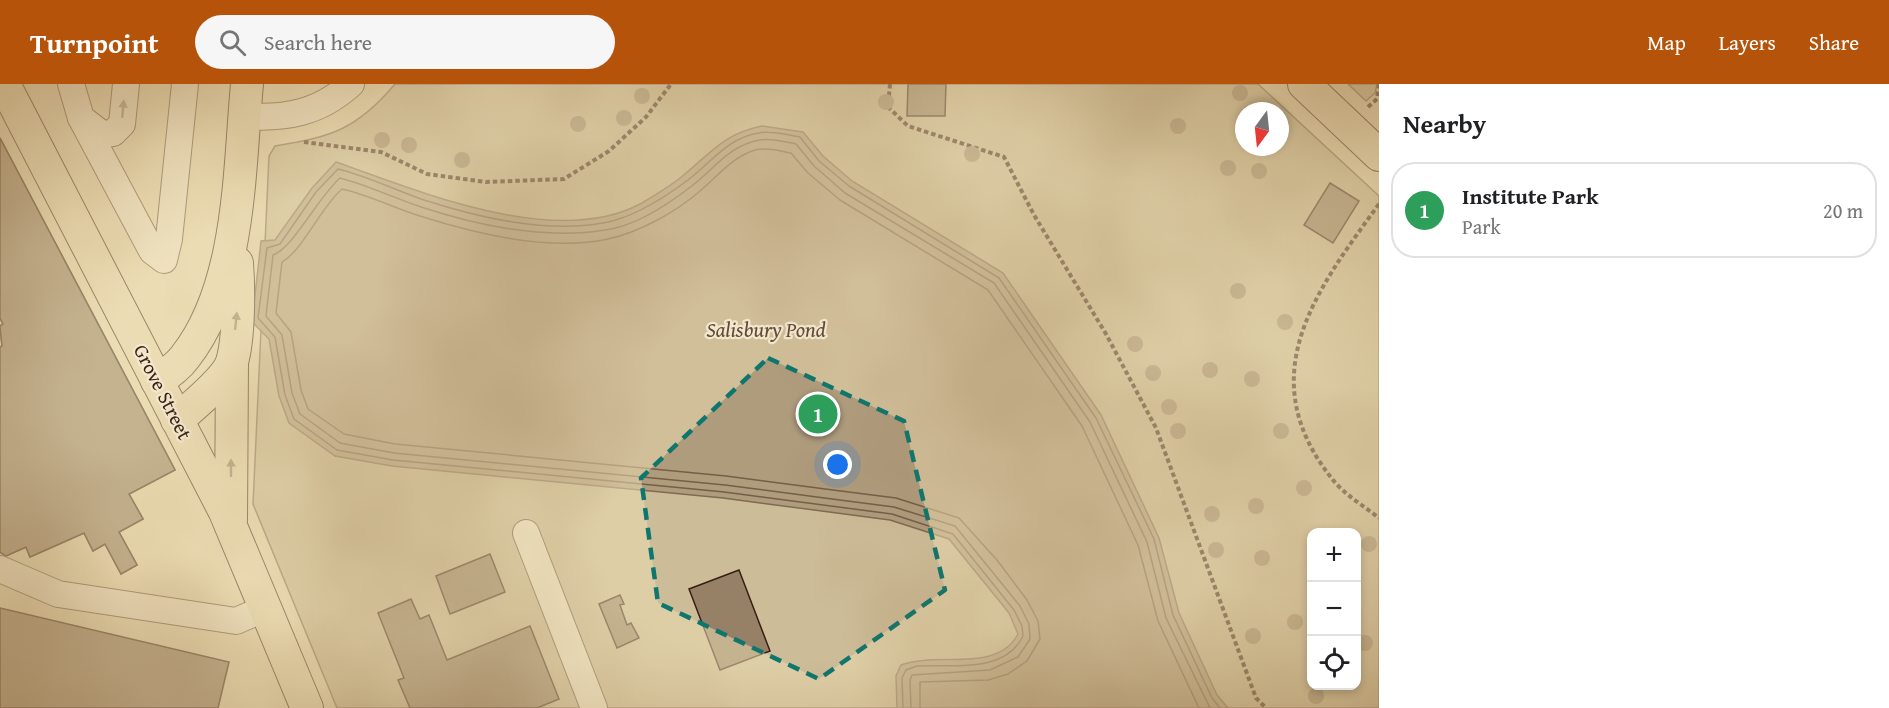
<!DOCTYPE html>
<meta charset="utf-8">
<style>
body{margin:0;font-family:"Gentium Book Plus",serif;background:#f6f6f6;color:#202124}
.controls{position:absolute;right:18px;bottom:18px;display:grid;overflow:hidden;border-radius:12px;box-shadow:0 3px 9px #0003}
.controls button{width:54px;height:54px;display:grid;place-items:center;padding:0;border:0;border-bottom:2px solid #e0e0e0;background:#fff;color:#202124;font:30px sans-serif}
.compass{position:absolute;left:1235px;top:18px;width:54px;height:54px;border-radius:50%;background:#fff;box-shadow:0 3px 9px #0003;rotate:195deg}
.you{position:absolute;left:838px;top:381px;width:21px;height:21px;margin:-15px;border:4px solid #fff;border-radius:50%;background:#1a73e8;box-shadow:0 0 0 9px #1a73e833}
.badge{display:grid;place-items:center;width:39px;height:39px;border-radius:50%;background:#b45309;color:#fff;font-size:20px;font-weight:700}
.pin{position:absolute;translate:-50% -50%;border:3px solid #fff;box-shadow:0 2px 6px #0006}
.list{margin:0;padding:0;list-style:none}
h2{display:flex;justify-content:space-between;align-items:center;height:78px;margin:0;padding:0 24px;font-size:26px}
h2 small{font-size:20px;font-weight:400;color:#757577}
.list li{display:grid;grid-template-columns:39px 1fr auto;gap:18px;align-items:center;box-sizing:border-box;height:96px;margin:0 12px 12px;padding:0 12px;border:2px solid #e0e0e0;border-radius:24px}
.list b{display:block;font-size:22px;white-space:nowrap}
.list p{margin:0;font-size:20px;white-space:nowrap;color:#757577}
.list em{font-size:20px;font-style:normal;color:#757577}
.icon{flex:none;width:33px;height:33px;fill:none;stroke:currentColor;stroke-width:2;stroke-linecap:round;stroke-linejoin:round}
.map{position:relative;flex:none;width:1379px;height:624px;overflow:hidden}
header{display:flex;align-items:center;gap:36px;box-sizing:border-box;height:84px;padding:0 30px;background:#b45309;color:#fff}
header strong{font-size:28px}
nav{display:flex;gap:33px;margin-inline-start:auto;font-size:21px}
.search{width:420px;height:54px;background:#f6f6f6;display:flex;align-items:center;gap:15px;box-sizing:border-box;padding:0 21px;border-radius:33px;color:#757577;font-size:22px}
main{display:flex}
aside{flex:1;background:#fff}
.map>svg:first-child{display:block}
.green{fill:#cdbc98;stroke:#826e56;stroke-width:1.5;fill-rule:evenodd}
.water{fill:#af9c7d;stroke:#7f6a53;stroke-width:1.5}
.lines{fill:none;stroke-linecap:round;stroke-linejoin:round}
.shore{stroke:#745e48;stroke-width:1.5}
.building{fill:#968167;stroke:#381f14;stroke-width:1.5}
.minor-casing{stroke:#654e3c;stroke-width:28}
.major-casing{stroke:#381f14;stroke-width:34}
.path{stroke:#381f14;stroke-width:4;stroke-dasharray:4.5 3;stroke-linecap:butt}
.minor{stroke:#f3e8ce;stroke-width:26}
.major{stroke:#ecdcb3;stroke-width:32}
.tree{fill:#9d8a6e}
.oneway{fill:#9f8e7a}
.oneway2{fill:#927e64}
.marked{fill:none;stroke:#0f766e;stroke-width:4.5;stroke-dasharray:12 8;stroke-linejoin:round}
.labels{text-anchor:middle;stroke-width:4.5;stroke-linejoin:round;paint-order:stroke}
.street-label{font-size:20px;fill:#381f14;stroke:#f3e8ce}
.water-label{font-size:21px;font-style:italic;fill:#624b39;stroke:#f3e8ce}
</style>
<header>
<strong>Turnpoint</strong>
<div class="search"><svg class="icon" aria-label="search" viewBox="0 0 24 24"><circle cx="10" cy="10" r="6"/><path d="M15 15l6 6"/></svg>Search here</div>
<nav><a>Map</a><a>Layers</a><a>Share</a></nav>
</header>
<main>
<div class="map">
<svg width="1379" height="624" viewBox="0 0 1379 624">
<rect width="100%" height="100%" fill="#ecdcb3"/>
<filter id="stains"><feTurbulence type="fractalNoise" baseFrequency=".00333" numOctaves="4"/><feColorMatrix values="0 0 0 0 .2 0 0 0 0 .09 0 0 0 0 .02 0 0 0 .5 -.17"/></filter>
<radialGradient id="worn" r=".72"><stop offset=".6" stop-color="#630" stop-opacity="0"/><stop offset="1" stop-color="#630" stop-opacity=".3"/></radialGradient>
<g class="green">
<path d="M395 0H1258L1379 112V624H337L253 420 269 72 275 62C332 53 357 45 395 0ZM1244 27H1280V63H1244ZM1312 448H1356V602H1312Z"/>
<polygon points="1348,0 1377,0 1375,9 1366,17"/>
</g>
<path class="water" d="M762 42 803 48 823 72 852 97 1003 189 1101 331 1159 454 1179 529 1217 611 1228 624H897L896 592 901 581C937 567 997 590 1018 550L1009 529 949 455 890 436 723 414 392 382 335 372 289 339 279 312 269 255 252 238 261 157 275 156 312 104 336 78C418 107 556 165 640 120 655 111 673 101 686 89 714 66 724 50 762 42Z"/>
<g class="lines">
<g class="shore">
<path d="M903 624 902 594 906 586 917 582C952 580 1005 590 1023 552L1022 542 1014 526 953 450 892 430 724 408 393 376 337 366 294 335 285 311 275 253 258 234 267 164 280 160 316 108 338 85C367 92 395 106 424 116 480 134 544 149 603 139 633 134 664 114 688 96 712 78 727 54 759 49 771 46 787 51 800 53L819 77 849 102 999 194 1096 334 1154 455 1173 531 1212 614 1220 624"/>
<path d="M911 624 910 596 912 591 990 586 1018 573 1030 555 1029 540 1020 522 955 442 894 423 832 415 725 401 394 369 340 359 300 330 292 309 282 251 266 232 273 171C293 164 319 112 340 94 367 101 394 114 421 123 479 142 544 156 605 146 636 142 669 120 693 101 715 84 730 61 760 56 771 54 785 58 796 60L814 82 845 109 994 199 1090 338 1147 458 1166 534 1210 624"/>
<path d="M920 624V598L988 596 1008 590 1027 577 1040 555 1038 537 1027 516 997 476 959 434 896 414 833 406 726 392 395 360 344 350 308 325 301 306 291 248 276 229 282 178C302 167 321 123 342 105 369 111 394 124 420 132 476 150 549 168 608 155 640 148 676 128 700 107 718 92 732 73 755 66 766 63 779 67 791 69L808 89 840 116 988 206 1082 342 1138 461 1158 537 1199 624"/>
</g>
</g>
<g class="building">
<polygon points="908,0 946,0 945,32 907,32"/>
<polygon points="0,54 175,386 129,410 143,435 119,448 137,481 121,490 105,460 93,467 84,449 30,473 26,463 6,472 0,468 0,263 2,262 0,242 3,240 0,234"/>
<polygon points="0,54 175,386 129,410 143,435 119,448 137,481 121,490 105,460 93,467 84,449 30,473 26,463 6,472 0,468 0,263 2,262 0,242 3,240 0,234"/>
<polygon points="1330,99 1359,117 1333,159 1304,141"/>
<polygon points="490,470 505,508 450,530 436,492"/>
<polygon points="739,486 770,567 720,586 689,505"/>
<polygon points="620,511 624,520 620,521 627,541 631,539 639,554 617,564 599,520"/>
<polygon points="411,515 420,535 429,531 447,576 530,542 559,615 537,624 410,624 398,596 404,594 378,529"/>
<polygon points="0,524 229,578 218,624 0,624"/>
</g>
<g class="lines">
<g class="minor-casing">
<g id="minor">
<polyline points="71,0 81,34 102,50 113,49 122,40 126,0"/>
<path d="M244 32C286 35 319 29 351 0"/>
<polyline points="81,34 152,167 164,176 169,155 185,0"/>
<polyline points="526,449 594,624"/>
<polyline points="0,485 58,510 236,537 266,524"/>
</g>
</g>
<g class="major-casing">
<g id="major">
<polyline points="4,0 225,428 307,624"/>
<polyline points="1304,0 1379,71"/>
<path d="M157 297C167 290 178 283 185 273 241 202 239 86 247 0"/>
<path d="M177 336C191 324 227 294 232 278 239 254 239 205 237 179"/>
<polyline points="231,436 232,279"/>
</g>
</g>
<g class="path">
<polyline points="890,0 888,23 908,42 1004,73 1034,131 1106,250 1156,344 1256,614 1266,624"/>
<polyline points="1368,23 1377,15 1379,0"/>
<polyline points="304,58 381,68 427,90 486,98 564,95 609,67 646,33 671,0"/>
<path d="M1379 120C1315 208 1250 293 1333 396 1345 411 1364 422 1379 434"/>
</g>
<use href="#minor" class="minor"/>
<use href="#major" class="major"/>
</g>
<g class="tree">
<circle cx="1240" cy="9" r="8"/>
<circle cx="642" cy="12" r="8"/>
<circle cx="886" cy="18" r="8"/>
<circle cx="624" cy="34" r="8"/>
<circle cx="578" cy="40" r="8"/>
<circle cx="1178" cy="42" r="8"/>
<circle cx="382" cy="56" r="8"/>
<circle cx="409" cy="61" r="8"/>
<circle cx="972" cy="70" r="8"/>
<circle cx="462" cy="76" r="8"/>
<circle cx="1228" cy="84" r="8"/>
<circle cx="1259" cy="87" r="8"/>
<circle cx="1238" cy="207" r="8"/>
<circle cx="1285" cy="238" r="8"/>
<circle cx="1135" cy="260" r="8"/>
<circle cx="1210" cy="286" r="8"/>
<circle cx="1153" cy="289" r="8"/>
<circle cx="1252" cy="295" r="8"/>
<circle cx="1169" cy="323" r="8"/>
<circle cx="1178" cy="347" r="8"/>
<circle cx="1281" cy="347" r="8"/>
<circle cx="1304" cy="404" r="8"/>
<circle cx="1256" cy="422" r="8"/>
<circle cx="1212" cy="430" r="8"/>
<circle cx="1369" cy="460" r="8"/>
<circle cx="1216" cy="466" r="8"/>
<circle cx="1262" cy="474" r="8"/>
<circle cx="1295" cy="538" r="8"/>
<circle cx="1253" cy="552" r="8"/>
<circle cx="1365" cy="559" r="8"/>
<circle cx="1316" cy="612" r="8"/>
</g>
<defs><path id="oneway-solid" d="M-6-.8H1V-3.2L6.5 0L1 3.2V.8H-6Z" transform="scale(1.5)"/></defs>
<use class="oneway" href="#oneway-solid" transform="translate(123 25) rotate(-85)"/>
<g class="oneway2">
<use href="#oneway-solid" transform="translate(236 237) rotate(-84)"/>
<use href="#oneway-solid" transform="translate(231 384) rotate(-90)"/>
</g>
<path d="M0 0H1379V624H0ZM768 274 904 337 945 506 819 595 658 519 641 394Z" fill="#ecdcb3" fill-opacity=".55" fill-rule="evenodd"/>
<path class="marked" d="M768 274 904 337 945 506 819 595 658 519 641 394Z"/>
<g class="labels">
<g class="street-label">
<text transform="translate(163 308) rotate(63)" y="7">Grove Street</text>
</g>
<g class="water-label">
<text x="766" y="253">Salisbury Pond</text>
</g>
</g>
<rect width="100%" height="100%" filter="url(#stains)"/>
<rect width="100%" height="100%" fill="url(#worn)"/>
</svg>
<div class="controls">
<button>+</button>
<button>−</button>
<button><svg class="icon" aria-label="locate" viewBox="0 0 24 24"><circle cx="12" cy="12" r="6"/><path d="M12 2v4M12 18v4M2 12h4M18 12h4"/></svg></button>
</div>
<svg class="compass" viewBox="-18 -18 36 36"><path d="M0-13l5 13h-10z" fill="#e53935"/><path d="M0 13l5-13h-10z" fill="#757577"/></svg>
<div class="you"></div>
<div class="pin badge" style="left:818px;top:330px;background:#2e9e5b">1</div>
</div>
<aside>
<h2>Nearby<small></small></h2>
<ul class="list">
<li><span class="badge" style="background:#2e9e5b">1</span><div><b>Institute Park</b><p>Park</p></div><em>20 m</em></li>
</ul>
</aside>
</main>
